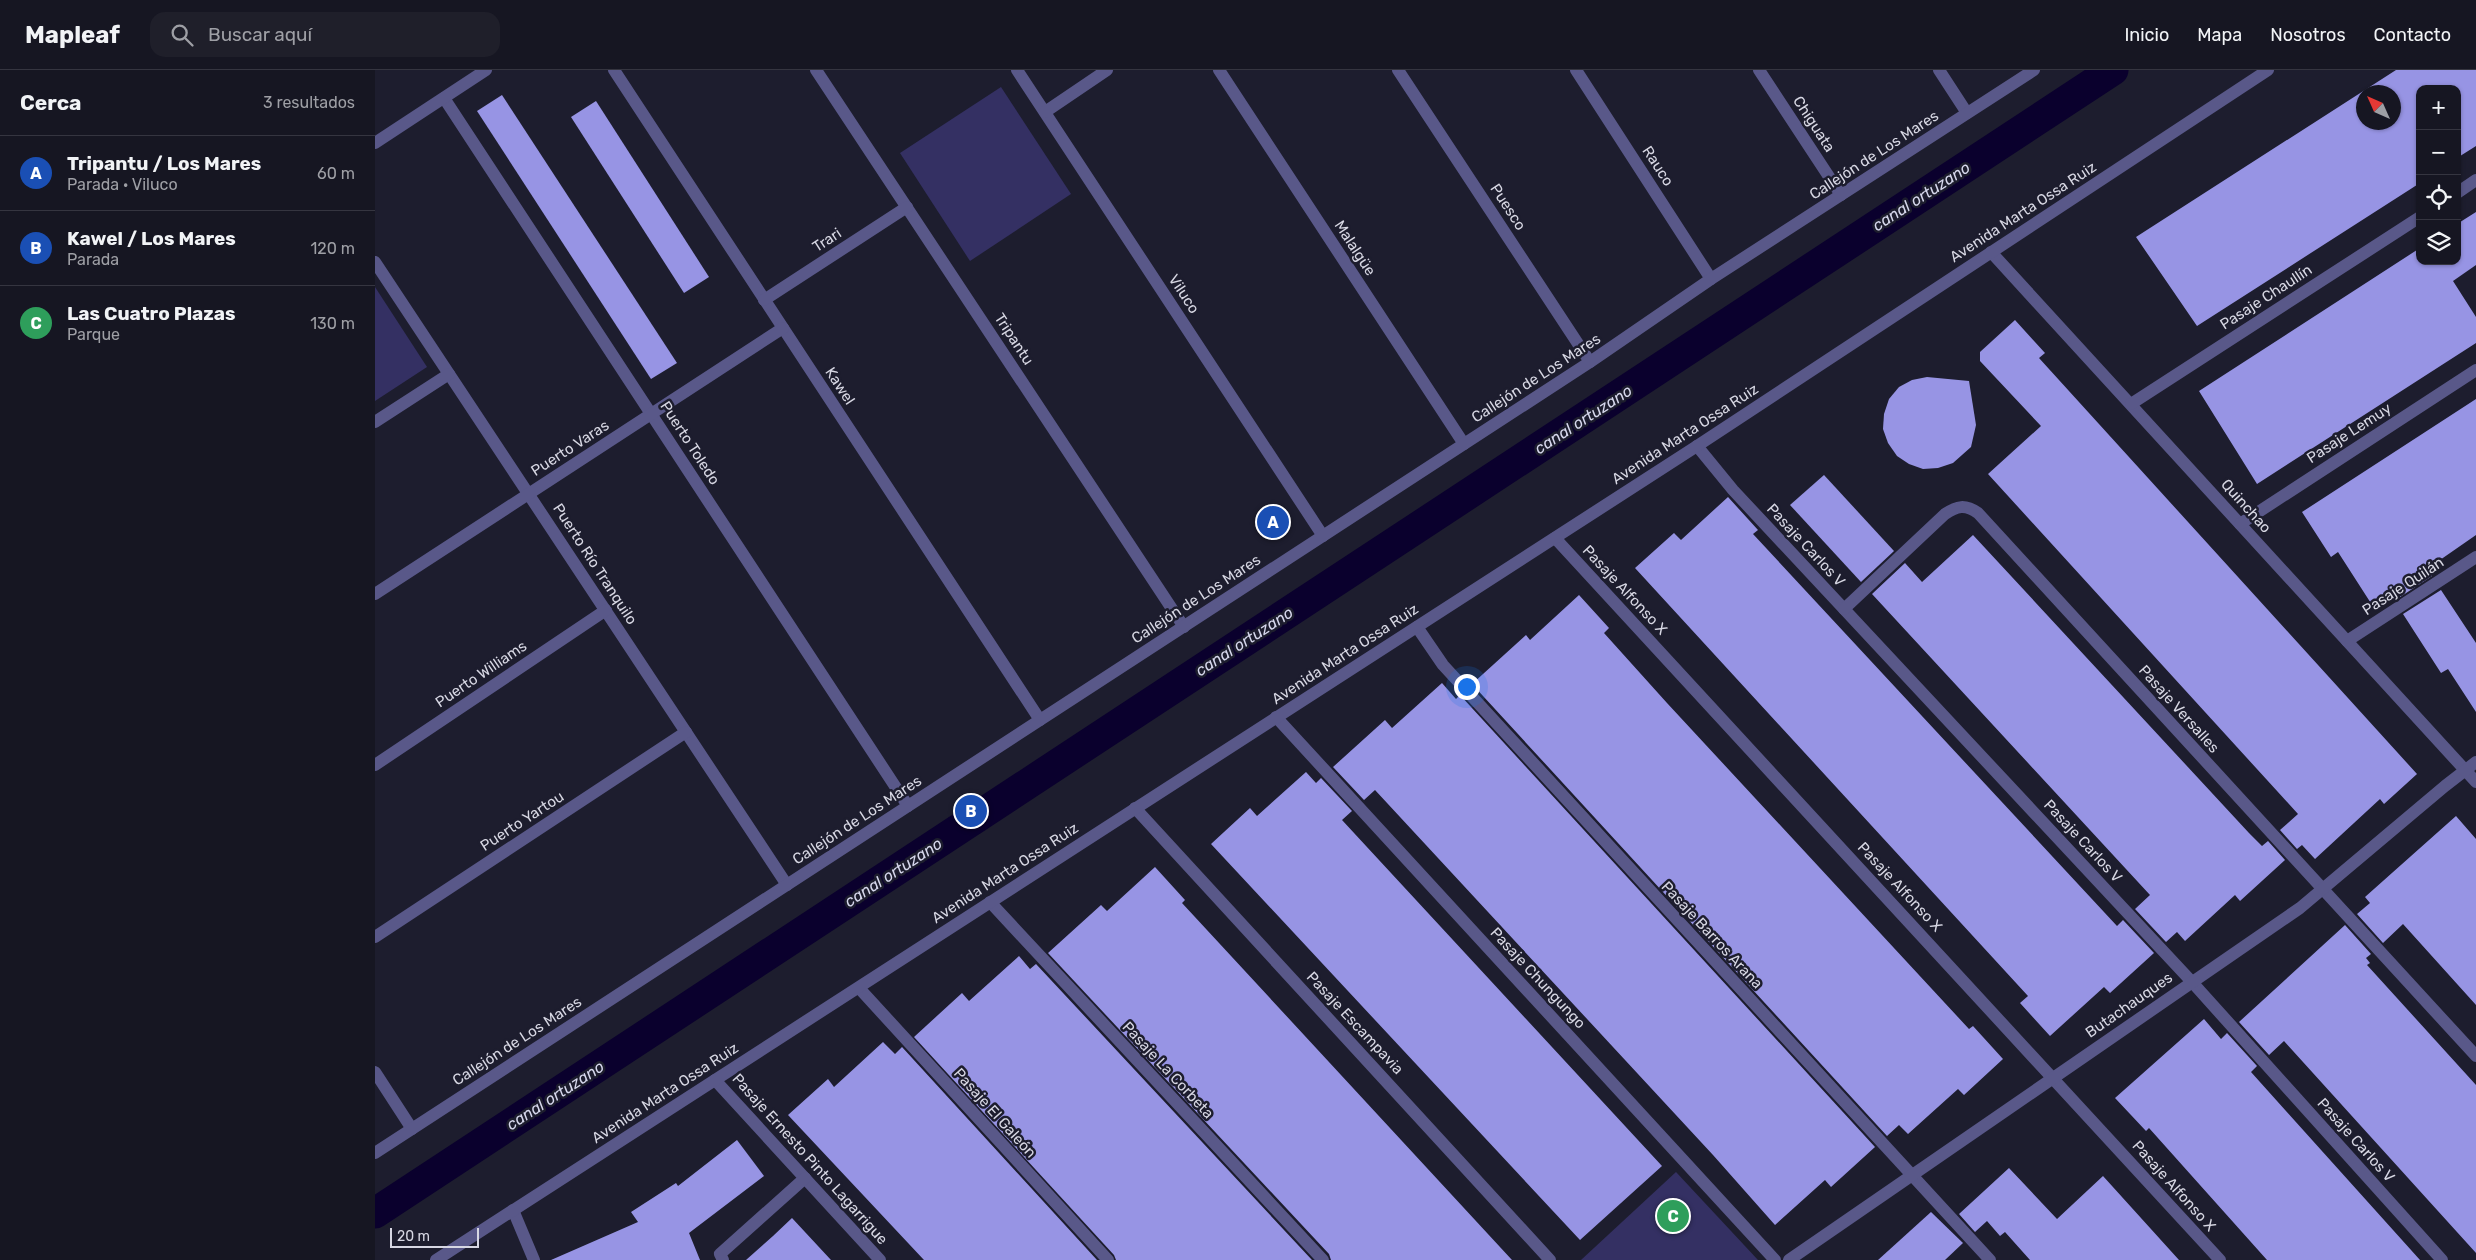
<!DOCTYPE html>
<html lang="es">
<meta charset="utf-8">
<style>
body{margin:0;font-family:Rubik,sans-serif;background:#1f1f2a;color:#f1f3f6}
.controls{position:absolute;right:15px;top:15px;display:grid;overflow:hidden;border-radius:10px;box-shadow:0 1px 4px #0004}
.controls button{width:45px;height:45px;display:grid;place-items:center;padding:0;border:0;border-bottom:1px solid #353540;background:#161622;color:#f1f3f6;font:25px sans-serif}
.compass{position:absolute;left:1981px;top:15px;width:45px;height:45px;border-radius:50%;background:#161622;box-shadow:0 1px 4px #0004;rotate:315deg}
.scale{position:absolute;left:15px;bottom:12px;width:89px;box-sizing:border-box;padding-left:5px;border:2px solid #d7d7e3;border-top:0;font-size:14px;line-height:18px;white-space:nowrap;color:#d7d7e3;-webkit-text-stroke:4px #1d1d2e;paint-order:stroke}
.you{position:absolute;left:1091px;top:616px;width:18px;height:18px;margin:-12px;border:4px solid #fff;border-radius:50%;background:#1a73e8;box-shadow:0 0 0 8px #1a73e833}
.badge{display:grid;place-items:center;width:32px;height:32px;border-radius:50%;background:#db2777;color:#fff;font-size:16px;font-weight:700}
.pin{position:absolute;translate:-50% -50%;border:2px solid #fff;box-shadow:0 1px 5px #0006}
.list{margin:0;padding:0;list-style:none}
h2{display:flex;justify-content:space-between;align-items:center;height:65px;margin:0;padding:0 20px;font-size:21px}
h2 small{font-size:16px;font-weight:400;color:#9e9fa5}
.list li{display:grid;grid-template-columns:32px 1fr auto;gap:15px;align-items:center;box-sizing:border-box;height:75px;padding:0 20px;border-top:1px solid #353540}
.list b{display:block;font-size:19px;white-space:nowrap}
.list p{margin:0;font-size:16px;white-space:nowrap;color:#9e9fa5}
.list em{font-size:16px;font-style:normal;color:#9e9fa5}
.icon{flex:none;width:28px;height:28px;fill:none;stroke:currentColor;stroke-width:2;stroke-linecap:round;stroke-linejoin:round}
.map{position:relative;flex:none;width:2101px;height:1190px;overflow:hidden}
header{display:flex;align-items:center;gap:30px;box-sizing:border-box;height:70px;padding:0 25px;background:#161622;border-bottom:1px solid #353540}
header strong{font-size:24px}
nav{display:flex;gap:28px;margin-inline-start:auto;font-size:18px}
.search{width:350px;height:45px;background:#1f1f2a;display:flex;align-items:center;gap:12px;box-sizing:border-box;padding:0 18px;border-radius:15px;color:#9e9fa5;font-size:19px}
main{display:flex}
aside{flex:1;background:#161622}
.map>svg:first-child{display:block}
.green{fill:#343063}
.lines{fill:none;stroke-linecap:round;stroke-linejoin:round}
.canal{stroke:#0a002d;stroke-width:31}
.building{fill:#9794e4;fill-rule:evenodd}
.minor{stroke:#595889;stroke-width:12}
.tertiary{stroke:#595889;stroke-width:12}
.labels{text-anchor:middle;stroke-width:5;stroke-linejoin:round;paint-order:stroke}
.street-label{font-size:15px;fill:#d7d7e3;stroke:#1d1d2e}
.water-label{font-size:16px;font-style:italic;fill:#d7d8ed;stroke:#1d1d2e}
</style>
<header>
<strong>Mapleaf</strong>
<div class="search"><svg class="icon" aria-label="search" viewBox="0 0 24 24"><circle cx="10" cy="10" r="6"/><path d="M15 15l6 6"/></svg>Buscar aquí</div>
<nav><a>Inicio</a><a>Mapa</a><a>Nosotros</a><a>Contacto</a></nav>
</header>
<main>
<aside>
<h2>Cerca<small>3 resultados</small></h2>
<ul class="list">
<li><span class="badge" style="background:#1a4fb4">A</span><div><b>Tripantu / Los Mares</b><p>Parada · Viluco</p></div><em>60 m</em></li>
<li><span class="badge" style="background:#1a4fb4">B</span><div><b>Kawel / Los Mares</b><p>Parada</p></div><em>120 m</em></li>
<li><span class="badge" style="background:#2e9e5b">C</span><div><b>Las Cuatro Plazas</b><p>Parque</p></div><em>130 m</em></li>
</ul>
</aside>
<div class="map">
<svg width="2101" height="1190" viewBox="0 0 2101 1190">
<rect width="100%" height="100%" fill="#1d1d2e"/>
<g class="green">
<polygon points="626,17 696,124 595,191 525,83"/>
<polygon points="0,217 52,297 0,331"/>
<polygon points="1301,1102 1383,1190 1206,1190"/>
</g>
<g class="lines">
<polyline class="canal" points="0,1143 1738,0"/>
</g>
<g class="building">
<path d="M2021 0H2101V76L2082 88V19H2045V113L1822 256 1761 167ZM1988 22H2018V52H1988Z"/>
<polygon points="127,25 302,293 276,309 102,41"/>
<polygon points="221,31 334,207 309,223 196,47"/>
<polygon points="2101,142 2101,195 2078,211 2101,247 2101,273 1882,414 1824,321 2045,178 2045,191 2082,191 2082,154"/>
<polygon points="1640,250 1670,283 1664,288 2042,704 2009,734 2005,729 1940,789 1927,775 1922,779 1905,760 1923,744 1613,404 1666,356 1605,291 1605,282"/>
<polygon points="1552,307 1594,311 1601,355 1596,377 1578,393 1563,398 1548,399 1534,394 1522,386 1513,373 1508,359 1509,344 1514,329 1524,317 1537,310"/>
<polygon points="2101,329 2101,465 2052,499 2057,506 2019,531 2016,526 1999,538 1963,482 1956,487 1927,442"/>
<polygon points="1449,405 1519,481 1486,512 1415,435"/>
<polygon points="1353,427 1383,460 1378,464 1742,856 1748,850 1779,883 1735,923 1729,917 1675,966 1645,933 1653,926 1260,498 1299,463 1306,470"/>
<polygon points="1598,465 1874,763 1887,776 1893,771 1910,790 1865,831 1860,825 1810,871 1802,862 1791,872 1760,839 1775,825 1497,524 1530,493 1547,512"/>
<polygon points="2066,520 2101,573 2101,642 2073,599 2066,603 2028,544"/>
<polygon points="1204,525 1234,558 1229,563 1292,633 1594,959 1598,956 1628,989 1589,1025 1583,1019 1533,1064 1524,1055 1512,1066 1097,614 1151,565 1155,570"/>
<polygon points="1067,613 1081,629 1085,625 1500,1077 1456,1117 1450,1110 1400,1155 1338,1085 1000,720 989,730 958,697 1010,650 1017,658"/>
<polygon points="931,702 941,713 946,708 977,741 967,750 1287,1096 1205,1170 836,774 875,738 882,746"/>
<polygon points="2081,746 2101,769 2101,935 2028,854 2008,873 1982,844 1995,833 1990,827"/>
<polygon points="780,797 810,830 807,833 1137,1190 956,1190 954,1184 673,883 726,835 732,841"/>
<polygon points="1970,855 1996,884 1991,888 1995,893 1992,895 2101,1015 2101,1183 1909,971 1894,985 1864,952"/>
<polygon points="644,886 655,899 661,894 937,1190 741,1190 739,1185 539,967 587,923 594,931"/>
<polygon points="1829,949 1846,969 1852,963 1882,996 1876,1002 2045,1190 1892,1190 1774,1058 1771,1061 1740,1028"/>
<polygon points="508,972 520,984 527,977 722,1190 549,1190 413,1045 453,1009 459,1017"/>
<polygon points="362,1070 389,1106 314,1163 325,1190 176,1190 263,1152 256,1142 301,1113 303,1116"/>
<polygon points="1634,1098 1682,1149 1728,1106 1804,1190 1655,1190 1630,1162 1625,1166 1612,1151 1600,1162 1584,1144"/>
<polygon points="1556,1142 1588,1173 1570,1190 1503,1190"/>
<polygon points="417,1148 456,1190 371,1190 398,1166"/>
</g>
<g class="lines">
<g class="minor">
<polyline points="239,0 665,650"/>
<polyline points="441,0 809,557"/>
<polyline points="642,0 948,466"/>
<polyline points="844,0 1089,374"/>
<polyline points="1023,0 1215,292"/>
<polyline points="1201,0 1336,209"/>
<polyline points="1384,0 1466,125"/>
<polyline points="1564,0 1592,43"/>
<polyline points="69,28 533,736"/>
<polyline points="670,42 732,0"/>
<polyline points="0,73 111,0"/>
<polyline points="2082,123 2101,110"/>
<polyline points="1616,182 2101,712"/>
<polyline points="0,192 412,815"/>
<polyline points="389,230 532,137"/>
<polyline points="1756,334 2045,147"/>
<polyline points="0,352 74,304"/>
<polyline points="1322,376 1358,420 1817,912 2067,1190"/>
<polyline points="1865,454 2101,300"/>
<polyline points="1180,468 1845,1190"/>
<polyline points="0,524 408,258"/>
<path d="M1469 539 1570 444C1582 436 1590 434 1603 443L2101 986"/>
<polyline points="1042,557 1068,595 1615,1190"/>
<polyline points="1972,571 2101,487"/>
<polyline points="901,647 1400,1190"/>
<polyline points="0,695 231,540"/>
<polyline points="760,738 1175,1190"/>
<polyline points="615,832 948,1190"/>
<polyline points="0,867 311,662"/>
<polyline points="484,918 733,1190"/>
<polyline points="0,1002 37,1059"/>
<polyline points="340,1010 505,1190"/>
<polyline points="138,1140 159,1190"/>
<polyline points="348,1190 345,1184 430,1108"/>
<polyline points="1414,1190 1925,838 2070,716 2101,692"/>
</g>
<g class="tertiary">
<polyline points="0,1083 1215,292 1336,209 1659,0"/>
<polyline points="61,1190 1322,376 1893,0"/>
</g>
</g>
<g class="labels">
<g class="street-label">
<text transform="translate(1439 54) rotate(57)" y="5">Chiguata</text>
<text transform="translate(1499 85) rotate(-33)" y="5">Callejón de Los Mares</text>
<text transform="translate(1283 96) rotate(57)" y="5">Rauco</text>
<text transform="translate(1133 137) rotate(57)" y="5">Puesco</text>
<text transform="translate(1648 142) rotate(-33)" y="5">Avenida Marta Ossa Ruiz</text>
<text transform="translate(452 170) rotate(-33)" y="5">Trari</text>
<text transform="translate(980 178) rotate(57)" y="5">Malalgüe</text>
<text transform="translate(809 224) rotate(57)" y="5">Viluco</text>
<text transform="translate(1891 227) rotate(-33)" y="5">Pasaje Chaullín</text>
<text transform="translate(639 269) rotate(57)" y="5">Tripantu</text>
<text transform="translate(1161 308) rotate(-33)" y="5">Callejón de Los Mares</text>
<text transform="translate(465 316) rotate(57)" y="5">Kawel</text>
<text transform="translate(1974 363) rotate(-33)" y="5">Pasaje Lemuy</text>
<text transform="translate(1310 364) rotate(-33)" y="5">Avenida Marta Ossa Ruiz</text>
<text transform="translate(315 373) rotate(57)" y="5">Puerto Toledo</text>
<text transform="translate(195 378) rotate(-33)" y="5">Puerto Varas</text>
<text transform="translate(1871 436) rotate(48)" y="5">Quinchao</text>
<text transform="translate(1431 475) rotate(47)" y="5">Pasaje Carlos V</text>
<text transform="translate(220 494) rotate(57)" y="5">Puerto Río Tranquilo</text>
<text transform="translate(2028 516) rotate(-33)" y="5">Pasaje Quilán</text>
<text transform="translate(1250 520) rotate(47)" y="5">Pasaje Alfonso X</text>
<text transform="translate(821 529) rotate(-33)" y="5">Callejón de Los Mares</text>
<text transform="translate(970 584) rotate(-33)" y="5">Avenida Marta Ossa Ruiz</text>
<text transform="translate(106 604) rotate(-34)" y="5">Puerto Williams</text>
<text transform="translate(1804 639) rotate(48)" y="5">Pasaje Versalles</text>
<text transform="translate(482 750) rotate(-33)" y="5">Callejón de Los Mares</text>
<text transform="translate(147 751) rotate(-33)" y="5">Puerto Yartou</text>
<text transform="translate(1708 771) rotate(47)" y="5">Pasaje Carlos V</text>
<text transform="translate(630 803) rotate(-33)" y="5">Avenida Marta Ossa Ruiz</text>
<text transform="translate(1525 817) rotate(47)" y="5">Pasaje Alfonso X</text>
<text transform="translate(1337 865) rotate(47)" y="5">Pasaje Barros Arana</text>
<text transform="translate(1163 908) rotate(47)" y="5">Pasaje Chungungo</text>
<text transform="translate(1754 935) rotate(-35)" y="5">Butachauques</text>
<text transform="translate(980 953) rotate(47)" y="5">Pasaje Escampavia</text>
<text transform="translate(142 971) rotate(-33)" y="5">Callejón de Los Mares</text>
<text transform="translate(793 1000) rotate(47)" y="5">Pasaje La Corbeta</text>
<text transform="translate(290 1023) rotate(-33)" y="5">Avenida Marta Ossa Ruiz</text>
<text transform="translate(620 1043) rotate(48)" y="5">Pasaje El Galeón</text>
<text transform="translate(1981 1070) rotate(48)" y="5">Pasaje Carlos V</text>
<text transform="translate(435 1089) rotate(48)" y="5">Pasaje Ernesto Pinto Lagarrigue</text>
<text transform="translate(1799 1116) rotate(48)" y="5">Pasaje Alfonso X</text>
</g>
<g class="water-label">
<text transform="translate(1546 126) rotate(-33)" y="6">canal ortuzano</text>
<text transform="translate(1208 349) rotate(-33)" y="6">canal ortuzano</text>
<text transform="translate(869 571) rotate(-33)" y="6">canal ortuzano</text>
<text transform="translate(518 802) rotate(-33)" y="6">canal ortuzano</text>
<text transform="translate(180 1025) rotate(-33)" y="6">canal ortuzano</text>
</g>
</g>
</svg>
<div class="controls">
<button>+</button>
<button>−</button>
<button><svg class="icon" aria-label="locate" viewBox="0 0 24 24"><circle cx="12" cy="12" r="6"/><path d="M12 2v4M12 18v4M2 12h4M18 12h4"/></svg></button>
<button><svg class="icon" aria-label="layers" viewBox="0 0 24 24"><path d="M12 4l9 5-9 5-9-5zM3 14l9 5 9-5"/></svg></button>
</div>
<svg class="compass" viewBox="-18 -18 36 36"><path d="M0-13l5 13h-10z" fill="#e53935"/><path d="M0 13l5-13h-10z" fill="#9e9fa5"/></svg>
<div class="scale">20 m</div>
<div class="you"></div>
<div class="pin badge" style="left:898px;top:452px;background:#1a4fb4">A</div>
<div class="pin badge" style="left:596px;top:741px;background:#1a4fb4">B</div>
<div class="pin badge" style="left:1298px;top:1146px;background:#2e9e5b">C</div>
</div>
</main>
